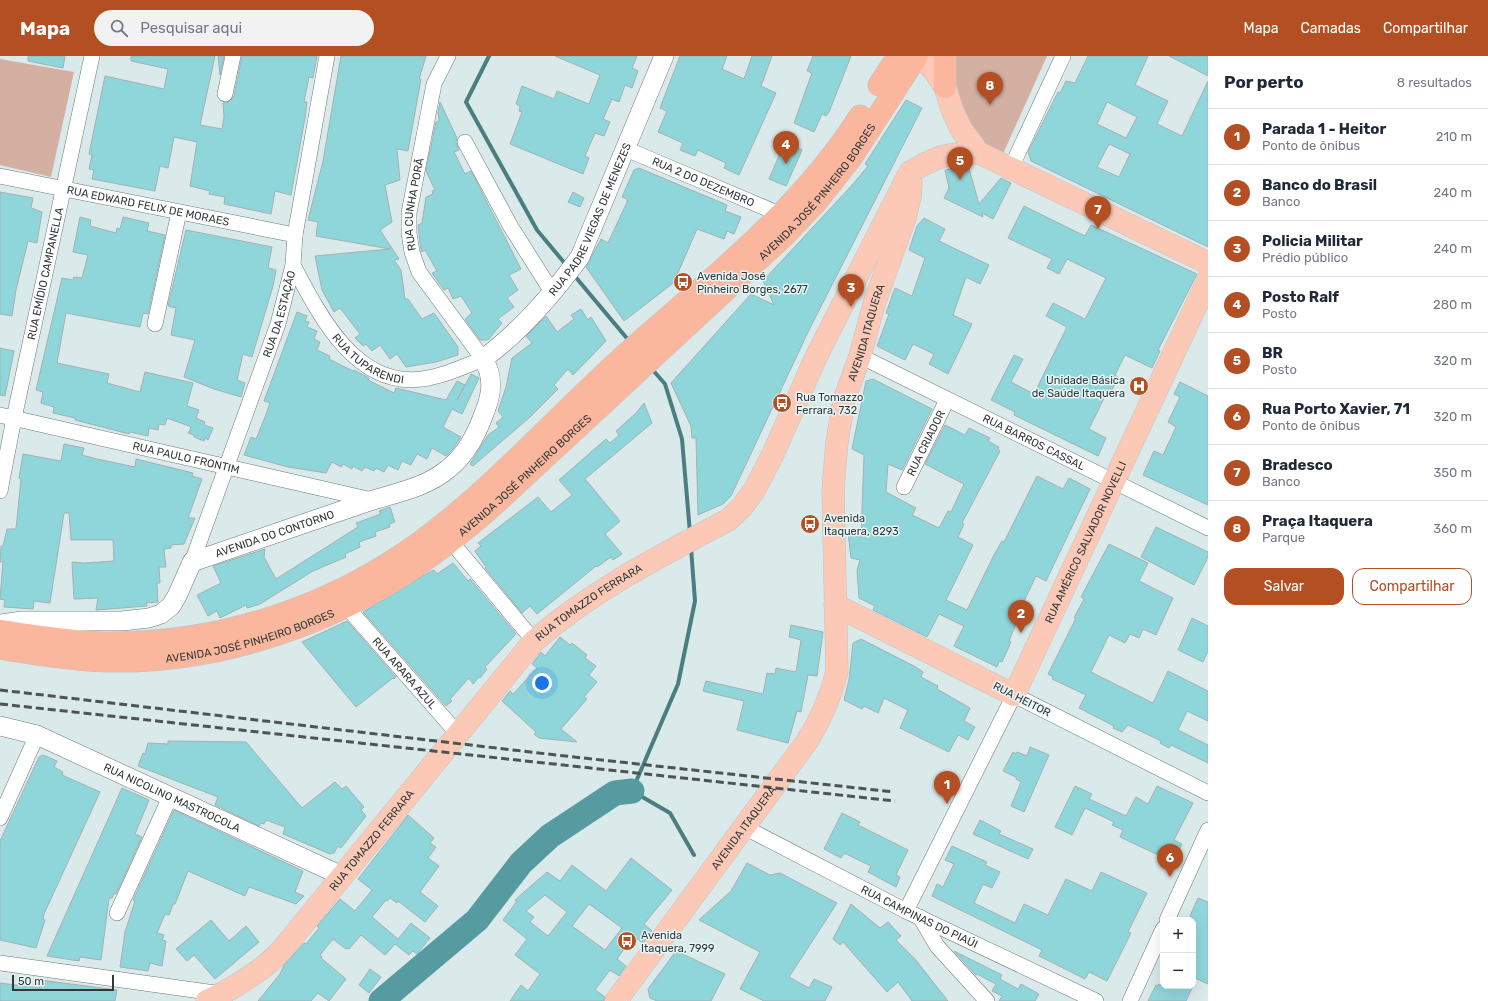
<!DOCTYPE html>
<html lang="pt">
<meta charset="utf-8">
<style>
body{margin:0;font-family:Rubik,sans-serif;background:#f2f2f3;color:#1f2937}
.controls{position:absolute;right:12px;bottom:12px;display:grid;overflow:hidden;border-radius:8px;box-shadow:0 4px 16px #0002}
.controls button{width:36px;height:36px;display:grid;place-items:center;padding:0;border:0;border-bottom:1px solid #e0e1e3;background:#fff;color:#1f2937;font:20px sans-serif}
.scale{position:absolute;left:12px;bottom:10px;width:102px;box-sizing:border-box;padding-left:4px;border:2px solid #33393a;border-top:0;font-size:11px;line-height:14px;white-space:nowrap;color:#33393a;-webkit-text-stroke:3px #e7f6f7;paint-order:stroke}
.you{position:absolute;left:542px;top:627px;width:14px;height:14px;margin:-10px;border:3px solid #fff;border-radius:50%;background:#1a73e8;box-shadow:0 0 0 6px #1a73e833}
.badge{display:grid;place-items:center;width:26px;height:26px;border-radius:50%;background:#b44e23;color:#fff;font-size:13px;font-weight:700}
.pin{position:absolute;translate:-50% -33px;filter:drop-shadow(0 1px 2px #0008)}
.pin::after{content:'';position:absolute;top:21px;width:14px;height:12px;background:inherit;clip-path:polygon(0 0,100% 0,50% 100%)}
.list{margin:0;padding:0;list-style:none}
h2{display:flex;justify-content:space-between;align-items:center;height:52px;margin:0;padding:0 16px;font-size:17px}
h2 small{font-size:13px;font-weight:400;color:#747a83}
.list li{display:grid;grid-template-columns:26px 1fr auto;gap:12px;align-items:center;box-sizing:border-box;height:56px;padding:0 16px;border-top:1px solid #e0e1e3}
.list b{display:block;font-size:15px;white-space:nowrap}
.list p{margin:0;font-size:13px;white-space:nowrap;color:#747a83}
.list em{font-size:13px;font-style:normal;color:#747a83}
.actions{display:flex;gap:8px;padding:12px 16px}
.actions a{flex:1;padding:9px 0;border:1px solid #b44e23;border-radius:12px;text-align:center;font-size:14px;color:#b44e23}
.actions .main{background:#b44e23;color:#fff}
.icon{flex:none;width:22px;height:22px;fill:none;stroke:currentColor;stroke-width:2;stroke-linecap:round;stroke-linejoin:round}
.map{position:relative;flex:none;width:1208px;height:945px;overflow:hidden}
header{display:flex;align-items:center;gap:24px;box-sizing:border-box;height:56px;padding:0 20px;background:#b44e23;color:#fff}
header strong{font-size:19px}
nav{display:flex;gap:22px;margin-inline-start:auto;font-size:14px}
.search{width:280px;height:36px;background:#f2f2f3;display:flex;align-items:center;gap:10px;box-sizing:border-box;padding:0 14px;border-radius:22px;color:#747a83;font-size:15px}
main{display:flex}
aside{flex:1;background:#fff}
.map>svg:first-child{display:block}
.green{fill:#d4b0a2}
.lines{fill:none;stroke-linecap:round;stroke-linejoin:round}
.stream{stroke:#4b7e81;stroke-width:4}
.river{stroke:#559ba0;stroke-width:25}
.building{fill:#8fd6db;stroke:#a3b1b2;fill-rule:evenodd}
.minor-casing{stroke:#6c7a7b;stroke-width:16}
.tertiary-casing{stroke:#6c7a7b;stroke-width:20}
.primary-casing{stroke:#c2c4c4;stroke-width:23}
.trunk-casing{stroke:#c2c4c4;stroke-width:23}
.minor{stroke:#fff;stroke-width:15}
.tertiary{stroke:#fff;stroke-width:19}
.primary{stroke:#fbc9b6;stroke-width:22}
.trunk{stroke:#fab79e;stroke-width:22}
.rail{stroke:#4d5455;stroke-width:3;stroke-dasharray:8 4;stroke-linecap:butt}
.labels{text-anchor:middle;stroke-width:3;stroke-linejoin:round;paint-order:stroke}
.street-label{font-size:11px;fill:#33393a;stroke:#e7f6f7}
.poi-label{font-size:11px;fill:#33393a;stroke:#e7f6f7;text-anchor:start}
</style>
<header>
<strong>Mapa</strong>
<div class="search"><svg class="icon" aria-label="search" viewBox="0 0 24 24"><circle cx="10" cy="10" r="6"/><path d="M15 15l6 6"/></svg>Pesquisar aqui</div>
<nav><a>Mapa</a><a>Camadas</a><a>Compartilhar</a></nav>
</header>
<main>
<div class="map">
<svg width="1208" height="945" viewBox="0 0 1208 945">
<rect width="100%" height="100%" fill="#dae9ea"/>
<g class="green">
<polygon points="950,0 1047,0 1002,100 980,90 961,65"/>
<polygon points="0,3 74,16 51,121 0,109"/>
</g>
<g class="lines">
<g class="stream">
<polyline points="489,0 466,46 537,174 567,210"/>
<polyline points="573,218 630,286"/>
<polyline points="651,312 665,328 682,383 690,477"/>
<polyline points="691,492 695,545 678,628 632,735 670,757 694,799"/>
</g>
<polyline class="river" points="381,945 477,864 521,807 550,780 615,737 632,735"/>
</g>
<g class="building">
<polygon points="28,0 65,0 63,12 28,5"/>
<polygon points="131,0 215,0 200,69 222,73 224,61 223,47 228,46 234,40 242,0 317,0 313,22 309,21 304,46 307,46 305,62 291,139 275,135 271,158 224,148 225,141 209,138 210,135 190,130 197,86 174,81 168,112 160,110 155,135 92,123 94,114 89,113 92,99 89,98 105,20 164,33 168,13 131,5"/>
<polygon points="218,0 224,0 220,19"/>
<polygon points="341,0 426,0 419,23 421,23 408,95 397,93 400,124 385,129 392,166 380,174 399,203 394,204 401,214 405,243 408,243 422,263 434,257 458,291 458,299 436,306 406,311 397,298 390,303 380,289 372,295 366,288 363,290 355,282 360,278 340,252 334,256 322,234 315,200 390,193 316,180 318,166 308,164 323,105"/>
<polygon points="555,0 637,0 632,12 638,15 632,32 625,29 619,46 612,43 603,63 610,66 604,80 595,77 585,100 589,102 583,118 510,88 522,56 519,55 520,50 516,48 522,30 554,43 557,35 589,48 600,19"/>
<polygon points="680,0 727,0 722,13 744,23 752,0 772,0 761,30 776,37 739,119 724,112 726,107 698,94 695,100 680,94 683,87 658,76 667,55 660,52"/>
<polygon points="813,0 851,0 829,56 826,60 822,58 814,76 794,67 812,17 807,15"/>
<path d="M1088 0H1148L1135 29 1168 45 1157 68 1182 80 1208 25V191L1031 105 1028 96 1058 36 1060 37 1066 25 1075 27ZM1107 46 1137 61 1126 82 1097 68ZM1109 88 1130 98 1119 121 1097 111Z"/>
<polygon points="1169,0 1208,0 1208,20 1189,10"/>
<polygon points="906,44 922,52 809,274 731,440 723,448 698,459 696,382 692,382 691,370 671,327 751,238 774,249 763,225 853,128 868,110 865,108"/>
<polygon points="440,46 457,82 456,86 459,94 454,96 465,118 471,115 521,213 509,219 518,234 507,242 514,251 498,263 502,267 488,284 480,284 465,263 472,257 461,240 453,243 448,232 444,234 432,217 437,215 425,194 421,196 421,194 418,169 422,167 426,141 433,138 432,135 435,134 426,115 436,66 439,65 438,56"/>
<polygon points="785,86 802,94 786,130 769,123"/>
<polygon points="968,109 979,148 1001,122 1011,127 993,163 982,157 983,161 944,142 949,132 945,114"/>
<polygon points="639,112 727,149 725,155 741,161 734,178 727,175 724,183 697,173 677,219 681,221 624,265 586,211 601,183 608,187 627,146 627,143 622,141 634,114"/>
<polygon points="0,136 33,142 31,152 42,156 37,187 28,185 16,234 12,260 0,258"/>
<polygon points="573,136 584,142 580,151 568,146"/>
<polygon points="1024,150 1085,180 1091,169 1197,218 1158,294 1160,295 1152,312 1125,299 1115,319 1118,321 1112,334 1109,332 1089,373 1106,382 1098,400 1014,359 1015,356 991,344 1014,299 1023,303 1011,326 1034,338 1067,271 1046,260 1053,247 1085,263 1106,222 1067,203 1059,218 1047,212 1052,203 1008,182"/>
<polygon points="80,161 91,164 90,170 116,177 117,172 120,173 123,161 149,167 147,175 165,179 148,258 143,257 140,271 66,257 57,307 109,318 107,327 140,336 145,316 193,327 187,350 199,354 196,362 205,366 204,369 213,372 208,384 205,382 204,385 194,381 194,379 188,377 191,372 189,370 167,362 165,369 159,368 158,374 149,372 148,380 130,376 129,378 75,364 75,362 53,357 54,351 41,347 43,336 36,334 62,222 73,224 74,221 82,222 88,199 73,196"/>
<polygon points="924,162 945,173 939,185 989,209 980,228 966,221 953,259 972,268 948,318 929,308 934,298 913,288 905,304 877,290 889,258 886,257 895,232 912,240 925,202 909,194 917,170"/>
<polygon points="186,174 272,191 268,212 276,214 273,230 252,301 243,298 237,324 245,327 241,341 214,333 184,321 195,284 171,279 176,252 168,250"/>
<polygon points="581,253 588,264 591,261 606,285 573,319 568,313 554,329 558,333 530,361 473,410 470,408 488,379 499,371 496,367 503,361 498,355 506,331 512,302 532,287 526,280 546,260 557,276 574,263 571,259"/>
<polygon points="297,256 307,260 305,265 309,266 307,271 317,275 314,283 320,286 317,294 330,300 329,303 353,315 354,314 369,322 368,324 394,337 396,332 446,344 457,325 465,329 457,344 471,318 479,322 462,358 452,353 443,371 461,381 452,394 446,400 432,392 427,403 417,398 411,409 402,405 398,414 388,409 384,416 376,412 374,415 365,411 362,415 353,410 352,413 343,408 341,411 332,406 326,417 288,411 244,399 251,381 256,383 265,361 270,347 264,345"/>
<polygon points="0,292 14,295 5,340 0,339"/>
<polygon points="873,323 932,353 902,414 888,408 886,436 916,452 912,459 939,472 948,455 951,456 964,428 925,408 945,369 965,379 969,372 990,382 988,385 999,391 998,394 1000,395 962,467 964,468 958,481 973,489 946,544 967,554 994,499 1002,485 1004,486 1037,420 1063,433 1069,422 1090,433 1046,525 1036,520 1016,562 1018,563 1009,585 1011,586 1002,606 999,605 997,611 954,590 964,570 939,558 927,581 873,554 875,550 859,542 857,514 860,504 851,502 848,476 861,482 864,399 852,393 866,325"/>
<polygon points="1180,326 1208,340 1208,449 1143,419 1154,395 1163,399 1176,371 1168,366 1180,341 1174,338"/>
<polygon points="644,347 652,367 585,423 620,465 605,478 622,498 613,504 611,501 597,511 596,510 537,558 530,550 522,557 485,512 486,511 475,495 481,490 478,487 538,441 551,456 572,439 559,424 606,383 610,387 619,379 616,375 636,357"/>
<polygon points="64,388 84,392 82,399 97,403 135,411 136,403 193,417 192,420 202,423 188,462 195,462 184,488 171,489 171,492 164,493 166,511 159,511 160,527 157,527 158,546 146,547 147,550 96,554 98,542 74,543 72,506 84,507 114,505 113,484 71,484 69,457 64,457 50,547 34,545 33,553 4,551 5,544 0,543 3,506 0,506 1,490 3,490 7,473 16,473 21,423 19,422 23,398 61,405"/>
<polygon points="390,451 395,466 389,468 390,471 375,476 376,480 359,486 360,491 345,498 346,501 313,515 260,548 247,552 246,549 220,562 217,555 208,560 197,539 221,527 213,510 265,493 264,501 276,523 358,471 356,467 381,458 379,455"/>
<polygon points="1156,471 1208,496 1208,501 1194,529 1141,501"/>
<polygon points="1109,488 1148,507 1139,525 1173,542 1156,579 1143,573 1139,582 1130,578 1125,587 1109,579 1091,616 1153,647 1168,615 1208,635 1208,665 1187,655 1178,674 1208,689 1208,707 1171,689 1169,692 1160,687 1161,685 1128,669 1122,676 1113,672 1114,670 1079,652 1086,639 1052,623 1053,621 1048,618 1076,562 1074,562 1084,543 1081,541"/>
<polygon points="453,507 468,525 470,523 516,578 485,611 487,613 480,622 479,621 473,628 469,622 450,643 452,645 446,650 363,556 426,518 434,514 437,518"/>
<polygon points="1192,562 1208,570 1208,595 1203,606 1178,594"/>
<polygon points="347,565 396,621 394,623 393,622 356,651 302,586"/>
<polygon points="791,569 823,576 817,620 808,619 801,656 797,655 788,687 737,674 744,645 703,635 706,625 763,638 767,617 775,618 776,612 796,616 801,584 789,581"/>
<polygon points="560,581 570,589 572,587 587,599 585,602 596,610 589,619 597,626 584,641 587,643 561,673 577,686 539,682 534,678 536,676 502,645 510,635 513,638 537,612 532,608 541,596 545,600"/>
<polygon points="861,583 914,610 923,616 921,621 938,630 937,633 970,652 964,665 975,671 968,684 958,679 949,696 900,672 908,654 884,642 878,657 864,650 862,653 844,644 849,624 853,587"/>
<polygon points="168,685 246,686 302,752 335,726 342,733 346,730 364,751 361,754 366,760 341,792 338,790 334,797 330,798 283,778 285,771 266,764 264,768 261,767 259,770 215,749 218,741 138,710 143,697 145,698 148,687 168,688"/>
<polygon points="1030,691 1049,699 1024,756 1011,750 1021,726 1016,723 1016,721 1003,715 1013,696 1016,698 1017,696 1027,700"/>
<polygon points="43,699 57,705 54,711 63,716 62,719 100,736 44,858 43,863 45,864 36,892 0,884 0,785 39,701"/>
<polygon points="1075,730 1092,738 1089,743 1126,760 1136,741 1148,748 1157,730 1193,747 1174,784 1182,788 1173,806 1120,781 1123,774 1112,769 1114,766 1085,752 1072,779 1055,771"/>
<polygon points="122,732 149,744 135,778 142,781 116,838 114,837 112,842 109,842 101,904 80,901 79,905 47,900"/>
<polygon points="174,754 303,815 295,836 304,840 296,848 249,831 245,840 188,815 175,848 173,848 169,859 165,858 157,877 164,879 162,884 166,885 162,910 150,907 148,915 120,911 125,876 135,845 133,844"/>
<polygon points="842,757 860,766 858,769 908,794 896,819 900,821 896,831 868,816 871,810 844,797 841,802 824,793"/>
<polygon points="408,759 434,782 430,787 436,791 428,802 439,810 420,836 438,850 425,866 398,845 397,847 390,842 387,845 386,844 372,861 398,883 411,867 430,882 417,898 413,895 409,899 395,888 385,899 361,879 349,893 347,892 346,893 333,883 320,899 322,901 321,902 346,923 329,945 318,937 311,945 258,945 280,918 284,909 304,887 306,888 319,872 317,870 340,843 355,855 372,834 358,823"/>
<polygon points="980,764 1001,775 999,778 1033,793 1028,803 973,778"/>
<polygon points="952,790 987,806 985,809 1000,816 992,832 983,828 974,847 1015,867 1024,848 1048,859 1066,823 1092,835 1101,816 1147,837 1128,876 1131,877 1107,925 1089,916 1085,923 1039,900 1042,894 932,840 937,828 943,831 954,808 945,804"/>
<path d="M631 802 672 834 644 868 652 875 643 887 633 880 617 903 626 910 619 920 610 914 595 934 605 941 604 945H510L521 929 528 935 540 918 515 899 527 883 503 864 517 845 515 844 547 816 560 825 572 809 606 835ZM545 839 567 856 548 880 530 866 534 861 526 855ZM589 848 622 872 605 894 572 870Z"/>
<polygon points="747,807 770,819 780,817 837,847 789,921 809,932 814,923 832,931 825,945 764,945 740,933 760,896 699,864 731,835"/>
<polygon points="1198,842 1208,846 1208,928 1193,921 1193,862 1190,860"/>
<polygon points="851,848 880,872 888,866 901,880 896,884 915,903 948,945 912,945 898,926 887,936 843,886 840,889 833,883"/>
<polygon points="211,864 229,885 246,870 259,886 215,923 194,899 187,905 176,893"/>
<polygon points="676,895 725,918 711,945 657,945 650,942 648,933"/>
<polygon points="954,895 1002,919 1000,923 1018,933 1021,928 1039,938 1035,945 999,945 1002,940 992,935 996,928 977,918 976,919"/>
<polygon points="370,913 381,921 369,937 359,929"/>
<polygon points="40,924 117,934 115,945 0,945 0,927 39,932"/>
<polygon points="1159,928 1163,930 1193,930 1186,945 1148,945 1156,929 1158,930"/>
</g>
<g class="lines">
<g class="minor-casing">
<g id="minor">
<polyline points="225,38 233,0"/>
<polyline points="465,86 511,171 552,236"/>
<path id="s1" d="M626 93 782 159"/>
<polyline points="1011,112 1063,0"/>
<path id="s2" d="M0 120 295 179"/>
<path id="s3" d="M293 209C319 258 355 332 422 323 443 320 463 311 483 303L419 216 412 196 409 177V157L434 28 448 0"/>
<polyline points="155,268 179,156"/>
<path id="s4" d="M860 300 1208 472"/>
<path id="s5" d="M0 359 372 444"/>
<path id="s6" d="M904 431 947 344"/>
<path id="s7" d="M0 435 14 362 92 0"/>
<polyline points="459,495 534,585"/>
<path id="s8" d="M192 506 278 268 293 209 295 179 327 0"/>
<path id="s9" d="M352 557 458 678"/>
<polyline points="0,762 37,679"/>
<path id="s10" d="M744 771 906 855 1096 945"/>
<polyline points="906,855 1014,639 1208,737"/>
<polyline points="117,857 170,741"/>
<polyline points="920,861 937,890 987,945"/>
<polyline points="1167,864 1208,774"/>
<polyline points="0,907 222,938"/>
<polyline points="1130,945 1163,873"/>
</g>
</g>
<g class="tertiary-casing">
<g id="tertiary">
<path id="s11" d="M0 568 22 565H122L149 562 161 558 171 550 177 540 192 506C249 486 307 467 364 447 393 437 424 433 448 413 467 398 477 377 485 355 492 337 494 320 483 303 520 276 552 239 580 201L664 0"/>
<path id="s12" d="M0 670 37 679 342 820"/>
</g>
</g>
<g class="primary-casing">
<g id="primary">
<polyline points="919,0 933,13 945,31 953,56 961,73 979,97 1208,207"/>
<path id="s13" d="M835 549 1014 639 1208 224"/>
<path id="s14" d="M207 945C234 932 260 917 281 895L534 585C593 534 660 500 728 464L742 451 755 433 773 398 816 301 910 116C936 101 948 96 979 97"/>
<path id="s15" d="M616 945 808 684C822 661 831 641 837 615L833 434 837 386 844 344 860 300 874 248 905 162 910 141 911 128"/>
</g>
</g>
<g class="trunk-casing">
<g id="trunk">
<polyline points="879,29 898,0"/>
<polyline points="945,31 945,0"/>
<path d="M0 575C35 580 70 586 105 587 219 588 331 552 423 484 497 429 558 359 626 298 709 224 800 155 860 60"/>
<path id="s16" d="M0 592C36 598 72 604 108 605 211 607 315 574 401 520 436 498 467 473 497 446L784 180 818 144 851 102 917 0"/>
</g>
</g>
<use href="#minor" class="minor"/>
<use href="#tertiary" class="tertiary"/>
<use href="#primary" class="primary"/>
<use href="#trunk" class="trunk"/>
<g class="rail">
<polyline points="0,634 556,699 894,736"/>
<polyline points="0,648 895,745"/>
</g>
</g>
<defs>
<g id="bus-disc" transform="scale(1)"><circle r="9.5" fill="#b44e23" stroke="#e7f6f7"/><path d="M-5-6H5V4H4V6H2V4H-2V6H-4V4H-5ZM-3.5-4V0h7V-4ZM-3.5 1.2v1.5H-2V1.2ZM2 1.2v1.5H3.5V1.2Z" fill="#fff"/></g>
<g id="hospital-disc" transform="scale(1)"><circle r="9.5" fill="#b44e23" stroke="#e7f6f7"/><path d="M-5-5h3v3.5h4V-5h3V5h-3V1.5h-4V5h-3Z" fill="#fff"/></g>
</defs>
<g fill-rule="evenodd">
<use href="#bus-disc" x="683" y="226"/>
<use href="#hospital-disc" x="1139" y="330"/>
<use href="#bus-disc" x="782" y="347"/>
<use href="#bus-disc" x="810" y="468"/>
<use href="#bus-disc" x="627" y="885"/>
</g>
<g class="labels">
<g class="street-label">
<text dy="4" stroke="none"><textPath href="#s1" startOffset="84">RUA 2 DO DEZEMBRO</textPath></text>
<text dy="4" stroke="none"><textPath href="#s16" startOffset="986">AVENIDA JOSÉ PINHEIRO BORGES</textPath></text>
<text dy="4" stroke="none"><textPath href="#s3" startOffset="426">RUA CUNHA PORÃ</textPath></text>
<text dy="4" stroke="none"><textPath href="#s2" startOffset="151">RUA EDWARD FELIX DE MORAES</textPath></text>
<text dy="4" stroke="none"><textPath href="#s11" startOffset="800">RUA PADRE VIEGAS DE MENEZES</textPath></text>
<text dy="4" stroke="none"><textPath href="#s7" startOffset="222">RUA EMÍDIO CAMPANELLA</textPath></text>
<text dy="4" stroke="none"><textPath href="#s8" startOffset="263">RUA DA ESTAÇÃO</textPath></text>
<text dy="4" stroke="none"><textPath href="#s15" startOffset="742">AVENIDA ITAQUERA</textPath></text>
<text dy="4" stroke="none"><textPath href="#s3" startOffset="124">RUA TUPARENDI</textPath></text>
<text dy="4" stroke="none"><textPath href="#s4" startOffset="194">RUA BARROS CASSAL</textPath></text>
<text dy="4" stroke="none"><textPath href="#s6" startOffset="49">RUA CRIADOR</textPath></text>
<text dy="4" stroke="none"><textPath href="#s5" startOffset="191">RUA PAULO FRONTIM</textPath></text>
<text dy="4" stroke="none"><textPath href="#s16" startOffset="578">AVENIDA JOSÉ PINHEIRO BORGES</textPath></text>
<text dy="4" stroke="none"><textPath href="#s11" startOffset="311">AVENIDA DO CONTORNO</textPath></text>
<text dy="4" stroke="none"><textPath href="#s13" startOffset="369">RUA AMÉRICO SALVADOR NOVELLI</textPath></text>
<text dy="4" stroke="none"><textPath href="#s14" startOffset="557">RUA TOMAZZO FERRARA</textPath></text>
<text dy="4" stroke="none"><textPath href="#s16" startOffset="254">AVENIDA JOSÉ PINHEIRO BORGES</textPath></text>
<text dy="4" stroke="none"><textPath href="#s9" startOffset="80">RUA ARARA AZUL</textPath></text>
<text transform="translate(1022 643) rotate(27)" y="4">RUA HEITOR</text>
<text dy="4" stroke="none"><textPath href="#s12" startOffset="187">RUA NICOLINO MASTROCOLA</textPath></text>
<text dy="4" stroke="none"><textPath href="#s15" startOffset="215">AVENIDA ITAQUERA</textPath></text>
<text dy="4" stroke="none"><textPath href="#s14" startOffset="233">RUA TOMAZZO FERRARA</textPath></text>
<text dy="4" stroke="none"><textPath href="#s10" startOffset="197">RUA CAMPINAS DO PIAÚI</textPath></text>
</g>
<g class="poi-label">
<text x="697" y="224">Avenida José<tspan x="697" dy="13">Pinheiro Borges, 2677</tspan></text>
<text x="1125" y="328" text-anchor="end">Unidade Básica<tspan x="1125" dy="13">de Saúde Itaquera</tspan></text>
<text x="796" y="345">Rua Tomazzo<tspan x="796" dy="13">Ferrara, 732</tspan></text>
<text x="824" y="466">Avenida<tspan x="824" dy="13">Itaquera, 8293</tspan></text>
<text x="641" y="883">Avenida<tspan x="641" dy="13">Itaquera, 7999</tspan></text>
</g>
</g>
</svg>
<div class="controls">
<button>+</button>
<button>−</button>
</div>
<div class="scale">50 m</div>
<div class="you"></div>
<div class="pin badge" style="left:947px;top:748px">1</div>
<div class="pin badge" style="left:1021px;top:577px">2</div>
<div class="pin badge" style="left:851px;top:251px">3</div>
<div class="pin badge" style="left:786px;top:108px">4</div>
<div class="pin badge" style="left:960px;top:124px">5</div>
<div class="pin badge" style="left:1170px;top:821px">6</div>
<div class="pin badge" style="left:1098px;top:173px">7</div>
<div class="pin badge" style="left:990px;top:49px">8</div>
</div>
<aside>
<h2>Por perto<small>8 resultados</small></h2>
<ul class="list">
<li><span class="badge">1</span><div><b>Parada 1 - Heitor</b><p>Ponto de ônibus</p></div><em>210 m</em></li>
<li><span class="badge">2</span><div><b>Banco do Brasil</b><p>Banco</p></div><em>240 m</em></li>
<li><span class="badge">3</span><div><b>Policia Militar</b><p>Prédio público</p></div><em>240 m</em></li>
<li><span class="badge">4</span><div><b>Posto Ralf</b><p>Posto</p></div><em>280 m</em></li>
<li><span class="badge">5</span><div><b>BR</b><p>Posto</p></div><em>320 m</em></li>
<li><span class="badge">6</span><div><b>Rua Porto Xavier, 71</b><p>Ponto de ônibus</p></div><em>320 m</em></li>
<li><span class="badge">7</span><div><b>Bradesco</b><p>Banco</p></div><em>350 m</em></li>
<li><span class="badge">8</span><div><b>Praça Itaquera</b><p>Parque</p></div><em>360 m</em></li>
</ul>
<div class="actions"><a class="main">Salvar</a><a>Compartilhar</a></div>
</aside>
</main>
